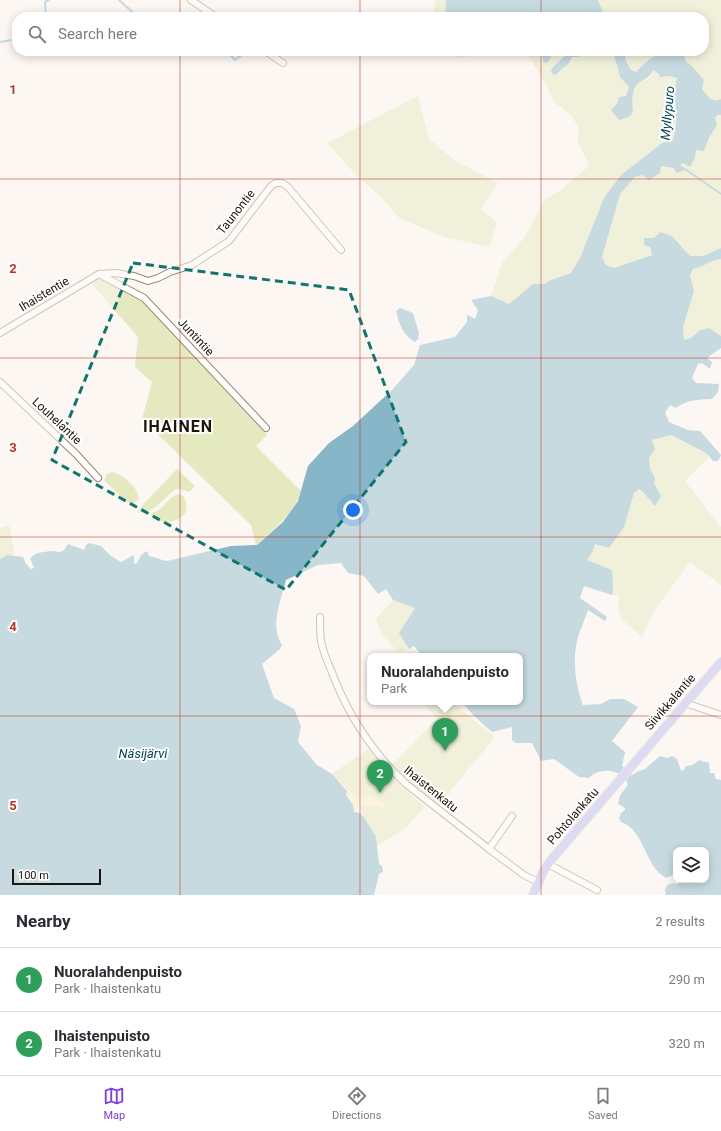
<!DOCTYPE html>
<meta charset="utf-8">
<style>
body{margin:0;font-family:Roboto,sans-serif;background:#f7f7f7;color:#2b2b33}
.controls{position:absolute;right:12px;bottom:12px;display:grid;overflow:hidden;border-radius:8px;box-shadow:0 2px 10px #0003}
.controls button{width:36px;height:36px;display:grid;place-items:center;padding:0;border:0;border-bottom:1px solid #e1e1e2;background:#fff;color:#2b2b33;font:20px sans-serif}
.scale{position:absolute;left:12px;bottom:10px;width:89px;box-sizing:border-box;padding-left:4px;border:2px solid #1e150c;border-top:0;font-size:11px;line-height:14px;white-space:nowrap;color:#1e150c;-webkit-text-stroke:3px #fff;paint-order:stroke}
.you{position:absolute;left:353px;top:510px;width:14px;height:14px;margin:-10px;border:3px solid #fff;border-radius:50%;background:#1a73e8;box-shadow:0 0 0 6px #1a73e833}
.badge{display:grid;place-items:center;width:26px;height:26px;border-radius:50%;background:#7c3aed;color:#fff;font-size:13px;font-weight:700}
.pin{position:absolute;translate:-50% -33px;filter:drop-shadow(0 1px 2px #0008)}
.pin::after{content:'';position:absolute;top:21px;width:14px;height:12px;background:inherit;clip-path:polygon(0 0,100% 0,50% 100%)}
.popup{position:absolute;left:367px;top:653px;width:156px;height:52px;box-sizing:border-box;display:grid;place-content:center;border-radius:8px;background:#fff;filter:drop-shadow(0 1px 3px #0005);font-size:13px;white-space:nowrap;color:#7c7c81}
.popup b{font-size:15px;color:#2b2b33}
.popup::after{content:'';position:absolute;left:50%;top:100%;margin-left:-8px;border:8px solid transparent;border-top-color:#fff}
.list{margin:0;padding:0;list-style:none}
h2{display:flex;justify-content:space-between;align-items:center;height:52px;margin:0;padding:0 16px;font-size:17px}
h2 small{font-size:13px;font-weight:400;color:#7c7c81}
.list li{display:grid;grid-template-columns:26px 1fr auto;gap:12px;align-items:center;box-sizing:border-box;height:64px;padding:0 16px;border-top:1px solid #e1e1e2}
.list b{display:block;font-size:15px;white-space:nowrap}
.list p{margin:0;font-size:13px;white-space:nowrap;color:#7c7c81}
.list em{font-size:13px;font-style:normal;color:#7c7c81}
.icon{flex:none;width:22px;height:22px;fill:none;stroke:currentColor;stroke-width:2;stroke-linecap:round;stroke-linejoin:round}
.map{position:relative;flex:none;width:721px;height:895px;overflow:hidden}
.search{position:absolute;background:#fff;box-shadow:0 2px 10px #0003;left:12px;right:12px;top:12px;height:44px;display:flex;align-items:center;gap:10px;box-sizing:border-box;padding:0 14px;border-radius:16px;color:#7c7c81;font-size:15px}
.sheet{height:180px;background:#fff}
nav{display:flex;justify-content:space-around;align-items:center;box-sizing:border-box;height:56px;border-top:1px solid #e1e1e2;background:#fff;font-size:11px;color:#7c7c81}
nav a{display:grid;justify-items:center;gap:2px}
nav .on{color:#7c3aed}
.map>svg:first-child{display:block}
.green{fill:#e4e9bf}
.sand{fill:#f8eec9}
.water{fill:#87b6c8}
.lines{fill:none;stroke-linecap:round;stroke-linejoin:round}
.stream{stroke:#87b6c8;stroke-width:2}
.minor-casing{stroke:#9d876e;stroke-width:8}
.major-casing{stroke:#d6d5d3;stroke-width:10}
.minor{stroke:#fff;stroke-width:6}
.major{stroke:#b8b8ef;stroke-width:8}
.marked{fill:none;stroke:#0f766e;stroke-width:3;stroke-dasharray:8 5;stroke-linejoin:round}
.grid{fill:none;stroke:#c03326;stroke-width:1;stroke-opacity:0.55}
.labels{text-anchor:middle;stroke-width:4;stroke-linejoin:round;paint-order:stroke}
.street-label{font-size:12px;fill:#1e150c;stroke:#fff}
.water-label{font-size:13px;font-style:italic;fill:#004558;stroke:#fff}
.district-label{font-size:16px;font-weight:bold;letter-spacing:1px;fill:#1e150c;stroke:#fff}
.grid-label{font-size:13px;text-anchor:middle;font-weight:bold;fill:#c03326;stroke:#fff;stroke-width:4;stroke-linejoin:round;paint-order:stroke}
</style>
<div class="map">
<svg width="721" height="895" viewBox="0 0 721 895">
<rect width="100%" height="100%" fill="#fcf7f2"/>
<g class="green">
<polygon points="435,0 446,0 445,17 432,17 435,7"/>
<path d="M598 0H721V99C712 104 707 95 702 89L704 80 692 66 686 62 683 51H704V17H605Z"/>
<path d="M445 51H480C469 58 456 60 445 51Z"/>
<polygon points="508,51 540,51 542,60 551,56 554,51 570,51 552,68 569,63 572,57 578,57 589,51 613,51 620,77 629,87 626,96 629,117 633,112 632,102 633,93 638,83 649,78 653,70 665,77 669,76 677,78 675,87 676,125 673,140 662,143 621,175 613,187 580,258 571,273 551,280 544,284 533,284 509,304 491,296 502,263 524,238 544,200 562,189 589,166 577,140 579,128 570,114 554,102 544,81 527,54 520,54 514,56"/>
<polygon points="624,51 668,51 645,61 636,72 631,70 626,61"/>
<polygon points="418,96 429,139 454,160 498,183 481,210 497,222 490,247 444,237 399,218 382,198 355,174 327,143"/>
<polygon points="719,115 721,115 721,248 703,256 690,256 683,247 650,247 652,255 614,268 606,265 602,257 619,194 635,177 661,166 674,168 683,162 690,167 695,158 696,150 704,151 709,138 717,125 715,118"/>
<path d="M721 259V336L719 334 700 330 691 338 683 340V327L694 291 690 275 693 269C703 267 711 260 721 259Z"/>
<path d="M100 279 140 299 267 435 256 446 301 491C294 514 274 529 256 545L251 525 142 419 152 382 135 367 138 337 91 283Z"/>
<polygon points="671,435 706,453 709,457 685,481 721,527 721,585 690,562 654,611 642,637 621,619 618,607 619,596 612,595 613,588 587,560 593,551 595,544 609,548 630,507 634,493 639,489 643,492 655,505 661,496 654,483 655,478 650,468 649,458 652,440"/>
<path d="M177 469 195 486 189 492 180 489H176C167 495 148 519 136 512Z"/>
<path d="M113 472C124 476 137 486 139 499L130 506 104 480 107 474Z"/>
<path d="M179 494 183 496C197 519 167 527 151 519V514C154 512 157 511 160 509 166 504 170 496 179 494Z"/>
<polygon points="9,525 15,555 7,555 0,559 0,528"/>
<polygon points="393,600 415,608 423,656 414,646 399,653 381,634 376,619"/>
<polygon points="422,702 458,702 455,705 495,737 439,805 405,778 393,764 437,719"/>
<polygon points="368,749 388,772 403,788 425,806 406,828 376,847 376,837 364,817 356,798 332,774"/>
</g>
<path class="sand" d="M347 791 356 798C358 798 360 797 362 796 371 793 383 800 386 808L385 809C377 805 366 805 357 808L356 813 354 812 353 805 346 795Z"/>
<g class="water">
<polygon points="446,0 598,0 605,17 445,17"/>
<polygon points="540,51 554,51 548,62 544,63"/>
<polygon points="570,51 589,51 578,57 572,57 569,63 555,75 551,72 552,68"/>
<path d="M613 51H624L626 61 631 70 636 72C650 56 661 51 683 51L686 62 692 66 704 80 702 89C707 95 712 104 721 99V115H718L715 118 717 125 709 138 704 151 696 150 695 158 690 167 683 163 680 165 685 170 676 173 674 168 661 166 660 173 649 180 642 175 635 177 620 194 602 257 606 265 614 268 652 255 650 247 644 245V238H654L660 232 672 236 690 256H703L721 248V259C711 260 703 267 693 269L690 275 694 291 683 327 684 340 691 338 700 330 709 328 721 336V348L707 358 712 362 710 369 702 363 698 364 692 378 696 383 719 384 718 392 712 399C699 400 687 399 676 408L670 405 665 413 669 422 688 430 700 431 721 455 718 461H713L706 453 671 435 652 440 655 449 649 458 650 468 655 478 654 483 661 496 655 506 643 492 639 489 634 493 624 527 609 548 595 544 593 551 587 560 612 570 613 588 612 595 584 586 580 598 607 617 605 621 588 610C585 619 581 628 578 637 572 658 575 684 583 705L601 704 610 699H624L638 707 612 741 625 752 622 766 632 775 639 771 645 769 660 756 667 758 672 756 677 759 681 771 684 770 686 766 693 765 699 760 709 763 710 773H714L716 779 721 780V895H666L665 890 667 885 672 883 677 884 683 880H706V850H676V874L666 878C644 866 645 830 621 822L619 818 621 813 625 810V808L618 804 620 795 628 785C623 769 600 766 589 778L579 777 554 759 541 761 532 743H516L512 740V727L492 732 474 716 462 702H520V656H423L414 646 409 649 399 633 415 608 393 600 386 589 378 594 364 576 348 573 341 563 318 565 286 580C281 601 269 626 282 645L280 649 262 664 274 698 294 709 301 726 298 742 317 765 332 774 347 791 346 795 353 805 354 812 360 813 364 817 376 837 379 864 382 866 383 872 379 874 374 895H0V559L7 555 23 557 26 564 31 569 34 568 30 558 37 553 51 551 60 552 64 550 68 544 84 550 86 545 89 543 101 546 111 556 121 562 134 555V563L136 564 142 554 147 551 149 556C156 557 160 560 167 561L231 546 257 545 283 522 298 501 308 466 329 443 353 426 392 390 414 365 420 345 455 337 467 322V315L475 319 478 310 471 300 491 296 509 304 533 284H544L551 280 571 273 580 258 604 198 621 175 662 143 673 140 676 125 675 87 677 78 669 76 660 77 659 74 653 70C648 80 646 77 639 83 631 89 632 103 633 112L629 117 619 120 611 110 617 104 619 97 626 96 629 87 620 77Z"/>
<path d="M400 308 413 313 419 333 418 339 415 342C403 336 399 323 396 311Z"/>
</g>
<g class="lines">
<g class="stream">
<polyline points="119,0 138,17"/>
<polyline points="46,17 45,2 49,0"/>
<polyline points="0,42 17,39"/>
<polyline points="227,51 235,60 247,51"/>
<polyline points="682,167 721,194"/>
</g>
<g class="minor-casing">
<g id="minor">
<polyline points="191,0 216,17"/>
<polyline points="265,51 283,63"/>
<polyline points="99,274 144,298 266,428"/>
<polyline points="0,333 99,274 116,273 134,276 148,281 158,278 170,272 192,265 229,241 271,186 276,183 282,183 288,187 341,250"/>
<polyline points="0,382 76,454 98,478"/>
<path d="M320 617C320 625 320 633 321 641 323 651 327 661 331 670 347 713 373 753 406 784L489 849 524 875 538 882"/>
<polyline points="685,703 721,715"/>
<polyline points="489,849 512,816"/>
<polyline points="548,864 597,890"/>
</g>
</g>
<g class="major-casing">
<polyline id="major" points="533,895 543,872 551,860 721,662"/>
</g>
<use href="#minor" class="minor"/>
<use href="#major" class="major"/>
</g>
<path d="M0 0H721V895H0ZM133 263 349 290 406 442 286 590 52 460Z" fill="#fcf7f2" fill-opacity=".55" fill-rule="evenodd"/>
<path class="marked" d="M133 263 349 290 406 442 286 590 52 460Z"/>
<path class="grid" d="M180 0V17M360 0V17M541 0V17M180 51V895M360 51V895M541 51V895M0 179H721M0 358H721M0 537H721M0 716H721"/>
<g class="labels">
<g class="street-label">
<text transform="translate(236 212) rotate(-52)" y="4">Taunontie</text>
<text transform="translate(44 294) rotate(-31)" y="4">Ihaistentie</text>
<text transform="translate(196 337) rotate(47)" y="4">Juntintie</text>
<text transform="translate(57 421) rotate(43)" y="4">Louhelantie</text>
<text transform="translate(670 702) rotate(-49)" y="4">Siivikkalantie</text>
<text transform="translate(431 789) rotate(39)" y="4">Ihaistenkatu</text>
<text transform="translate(573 816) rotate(-49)" y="4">Pohtolankatu</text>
</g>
<g class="water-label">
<text transform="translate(667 113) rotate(-85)" y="5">Myllypuro</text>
<text x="143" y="758">Näsijärvi</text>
</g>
<g class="district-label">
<text x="178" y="432">IHAINEN</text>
</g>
</g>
<g class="grid-label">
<text x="13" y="94">1</text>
<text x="13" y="273">2</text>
<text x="13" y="452">3</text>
<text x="13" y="631">4</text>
<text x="13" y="810">5</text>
</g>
</svg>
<div class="controls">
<button><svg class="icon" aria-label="layers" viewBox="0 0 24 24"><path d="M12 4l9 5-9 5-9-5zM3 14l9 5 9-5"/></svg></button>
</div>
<div class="scale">100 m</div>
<div class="you"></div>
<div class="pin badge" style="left:445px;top:751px;background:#2e9e5b">1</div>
<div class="popup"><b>Nuoralahdenpuisto</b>Park</div>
<div class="pin badge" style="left:380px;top:793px;background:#2e9e5b">2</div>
<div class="search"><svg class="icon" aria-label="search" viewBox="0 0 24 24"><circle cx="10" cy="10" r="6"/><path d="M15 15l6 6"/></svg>Search here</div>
</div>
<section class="sheet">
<h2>Nearby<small>2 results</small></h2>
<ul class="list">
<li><span class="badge" style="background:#2e9e5b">1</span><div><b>Nuoralahdenpuisto</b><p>Park · Ihaistenkatu</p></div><em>290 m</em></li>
<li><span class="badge" style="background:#2e9e5b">2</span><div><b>Ihaistenpuisto</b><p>Park · Ihaistenkatu</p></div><em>320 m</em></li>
</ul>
</section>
<nav>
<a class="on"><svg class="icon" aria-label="map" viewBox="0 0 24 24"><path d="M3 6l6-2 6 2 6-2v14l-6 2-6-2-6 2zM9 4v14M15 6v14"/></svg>Map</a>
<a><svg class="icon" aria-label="directions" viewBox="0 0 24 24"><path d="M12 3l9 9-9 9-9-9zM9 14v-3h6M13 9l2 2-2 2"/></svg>Directions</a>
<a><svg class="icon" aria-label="saved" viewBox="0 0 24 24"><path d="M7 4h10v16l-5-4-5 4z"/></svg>Saved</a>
</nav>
